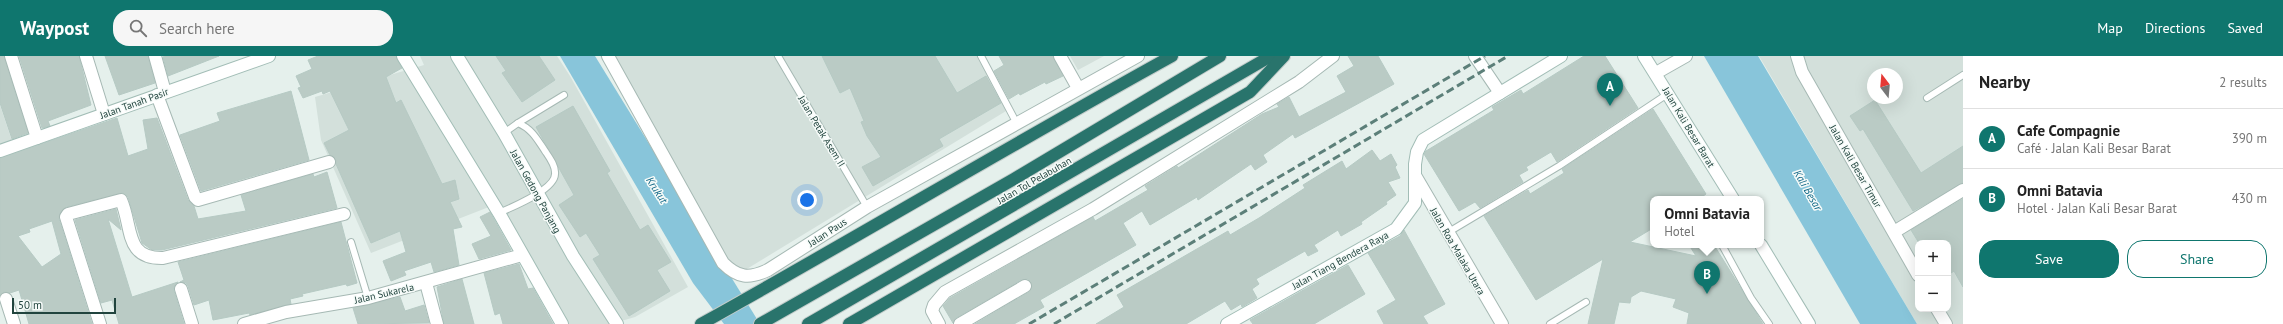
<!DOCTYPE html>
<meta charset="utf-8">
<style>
body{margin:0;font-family:"PT Sans",sans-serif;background:#f6f6f6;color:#222}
.controls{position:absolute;right:12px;bottom:12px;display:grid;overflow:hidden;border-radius:8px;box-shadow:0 4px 16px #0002}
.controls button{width:36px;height:36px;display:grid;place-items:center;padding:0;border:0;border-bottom:1px solid #e0e0e0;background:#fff;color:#222;font:20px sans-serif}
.compass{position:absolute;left:1867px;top:12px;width:36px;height:36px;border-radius:50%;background:#fff;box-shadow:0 4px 16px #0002;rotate:344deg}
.scale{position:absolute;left:12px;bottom:10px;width:104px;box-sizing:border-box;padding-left:4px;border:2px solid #21443e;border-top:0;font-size:11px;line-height:14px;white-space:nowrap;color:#21443e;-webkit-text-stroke:3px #f6fbf9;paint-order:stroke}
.you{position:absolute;left:807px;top:144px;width:14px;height:14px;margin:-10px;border:3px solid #fff;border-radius:50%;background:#1a73e8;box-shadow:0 0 0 6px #1a73e833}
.badge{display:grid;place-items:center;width:26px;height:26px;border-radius:50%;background:#0f766e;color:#fff;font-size:13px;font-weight:700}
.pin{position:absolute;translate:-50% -33px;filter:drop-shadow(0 1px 2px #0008)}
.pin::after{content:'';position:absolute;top:21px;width:14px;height:12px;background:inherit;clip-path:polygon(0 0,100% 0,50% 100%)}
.popup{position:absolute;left:1650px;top:140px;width:114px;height:52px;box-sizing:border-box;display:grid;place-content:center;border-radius:8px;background:#fff;filter:drop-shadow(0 1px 3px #0005);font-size:13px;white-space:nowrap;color:#767676}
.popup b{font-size:15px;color:#222}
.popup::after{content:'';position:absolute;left:50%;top:100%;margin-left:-8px;border:8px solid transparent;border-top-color:#fff}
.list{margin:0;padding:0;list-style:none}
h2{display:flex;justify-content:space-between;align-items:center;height:52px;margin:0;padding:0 16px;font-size:17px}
h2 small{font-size:13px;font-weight:400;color:#767676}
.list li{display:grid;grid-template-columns:26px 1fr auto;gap:12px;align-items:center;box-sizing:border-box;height:60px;padding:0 16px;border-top:1px solid #e0e0e0}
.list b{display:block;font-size:15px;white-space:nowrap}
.list p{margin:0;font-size:13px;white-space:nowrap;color:#767676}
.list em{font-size:13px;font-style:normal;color:#767676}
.actions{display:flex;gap:8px;padding:12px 16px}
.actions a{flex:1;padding:9px 0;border:1px solid #0f766e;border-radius:16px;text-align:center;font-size:14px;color:#0f766e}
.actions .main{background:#0f766e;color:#fff}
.icon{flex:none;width:22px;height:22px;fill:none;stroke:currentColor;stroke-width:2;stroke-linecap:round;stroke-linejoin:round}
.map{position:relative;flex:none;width:1963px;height:268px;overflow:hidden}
header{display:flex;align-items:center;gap:24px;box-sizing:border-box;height:56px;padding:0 20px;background:#0f766e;color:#fff}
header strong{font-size:19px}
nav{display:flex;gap:22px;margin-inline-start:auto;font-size:14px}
.search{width:280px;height:36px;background:#f6f6f6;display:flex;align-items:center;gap:10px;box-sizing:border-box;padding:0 14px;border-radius:16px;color:#767676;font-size:15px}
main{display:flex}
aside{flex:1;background:#fff}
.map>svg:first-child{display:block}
.built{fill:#d3e0db;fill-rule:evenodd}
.water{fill:#88c5da}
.building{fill:#bacbc5;stroke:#b6cac4;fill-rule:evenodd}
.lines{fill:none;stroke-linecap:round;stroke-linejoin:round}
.lane-casing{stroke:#a6b9b4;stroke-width:8}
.street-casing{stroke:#a6b9b4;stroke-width:14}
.secondary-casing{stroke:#a2bdb6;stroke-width:14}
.highway-casing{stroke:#c1cbc9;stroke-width:14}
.lane{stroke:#fff;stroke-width:6}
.street{stroke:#fff;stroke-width:12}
.secondary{stroke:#fff;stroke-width:12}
.highway{stroke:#29746c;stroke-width:12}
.rail{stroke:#5c7f79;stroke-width:3;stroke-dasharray:8 4;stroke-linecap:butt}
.labels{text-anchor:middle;stroke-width:3;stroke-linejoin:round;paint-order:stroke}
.street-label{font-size:10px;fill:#21443e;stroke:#f6fbf9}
.water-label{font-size:11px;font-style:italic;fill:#136988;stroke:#f6fbf9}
</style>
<header>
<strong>Waypost</strong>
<div class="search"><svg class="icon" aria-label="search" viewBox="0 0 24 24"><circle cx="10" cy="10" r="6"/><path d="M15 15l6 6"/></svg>Search here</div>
<nav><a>Map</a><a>Directions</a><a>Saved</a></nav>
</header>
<main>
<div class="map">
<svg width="1963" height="268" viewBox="0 0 1963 268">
<rect width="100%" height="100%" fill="#e5f0ec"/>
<g class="built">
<polygon points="420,0 557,0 570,20 688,231 635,261 611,268 559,268 494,149 371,197 321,84 315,41 424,9"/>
<polygon points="600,0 982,0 1011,52 732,222"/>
<polygon points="1070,0 1104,0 1078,14"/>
<path d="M1759 0H1963V268H1917ZM1873 18H1897V42H1873ZM1918 187H1948V253H1918Z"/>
<polygon points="0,49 12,85 0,89"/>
</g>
<g class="water">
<polygon points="560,0 595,0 760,268 724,268 693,227"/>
<polygon points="1704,0 1758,0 1917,268 1860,268"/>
</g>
<g class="building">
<polygon points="0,0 4,0 28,77 12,83 0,47"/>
<polygon points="19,0 79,0 91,49 48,65 50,70 42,72"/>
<polygon points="105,0 148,0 155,27 119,39"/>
<polygon points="219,0 168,20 163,1 165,0"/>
<polygon points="318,0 396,0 402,12 386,21 396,47 401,44 442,128 455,124 459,143 450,146 462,171 453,173 459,209 434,216 431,206 404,215 406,219 391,225 383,205 406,196 400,175 371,187 336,108 336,104 330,99 324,87 349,74 330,35 323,38 322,35 303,42 298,32 301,31 296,20 312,13 308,4"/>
<polygon points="496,0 539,0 555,24 522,46 502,17 506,15"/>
<polygon points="822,0 935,0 957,37 986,20 1001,47 939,83 943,90 873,130 862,111 881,101 867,80 861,66 864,65 850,32 840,37"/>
<polygon points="999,0 1053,0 1063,20 1046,28 1045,26 1020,39 1019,37 1009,43 994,15 1004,9"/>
<polygon points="1348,0 1378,0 1394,28 1295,82 1293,78 1263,99 1267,106 1255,114 1251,108 1198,144 1197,141 1150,169 1142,155 1123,167 1136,189 1040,244 1044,251 1014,268 975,268 1029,236 1032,230 1028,223 1021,224 956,262 953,267 943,250 950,242 1093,161 1095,165 1148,134 1145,130 1177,110 1178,112 1262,58 1279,51 1277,48 1289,41 1299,61 1346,36 1337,20 1354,10"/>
<polygon points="1584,0 1605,0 1638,52 1557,106 1551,96 1526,111 1528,114 1519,119 1523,126 1480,152 1475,146 1459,155 1424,98 1426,95 1494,54 1492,51 1521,34 1523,38"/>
<polygon points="291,35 309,104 201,135 180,79 220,65 217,57"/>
<polygon points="1875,44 1921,117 1963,90 1963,127 1913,155 1863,73 1860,75 1850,60"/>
<polygon points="573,50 610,115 607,117 640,174 648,169 671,206 657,214 670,235 629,260 593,203 600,199 586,177 580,181 559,149 574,139 536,71"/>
<polygon points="1653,53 1706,138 1699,143 1653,143 1653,172 1630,186 1696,200 1689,189 1714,189 1763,268 1687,268 1689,257 1673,251 1676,243 1641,235 1631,241 1630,247 1619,246 1614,268 1588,268 1603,203 1536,244 1484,160 1528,134 1530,138 1564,117 1562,113"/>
<path d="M117 62 128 100 148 93 143 64 157 62 188 144 194 150 198 163 246 155 241 139 313 118 314 121 327 116 337 152 162 194H152L142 187 128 141 123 137 66 151 60 157 59 163 92 268H29L19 234 10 237 4 236 0 239V102ZM52 165 61 198 42 211 18 180 30 176 29 173Z"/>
<polygon points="1372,94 1380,105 1391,98 1397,109 1395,111 1400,122 1388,126 1396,139 1386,146 1387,148 1361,166 1362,168 1341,180 1338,174 1314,189 1318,195 1308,200 1305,195 1256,223 1259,228 1252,233 1257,242 1242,251 1241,248 1231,254 1225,245 1186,268 1096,268 1124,251 1117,239 1228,175 1230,179 1259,162 1305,132 1303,129 1342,105 1346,113"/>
<polygon points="1963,143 1963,231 1954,215 1948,219 1948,187 1919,187 1911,174"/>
<polygon points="116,153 121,174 108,163 132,241 178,226 174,231 174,235 184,268 119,268 112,244 101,247 75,164"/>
<polygon points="490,156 511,194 479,203 472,188 491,180 480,161"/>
<polygon points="341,166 357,227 347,230 346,228 302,238 303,240 290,243 291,248 250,259 249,257 213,264 209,244 194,249 188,230 186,227 180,226 184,224 178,206"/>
<polygon points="1404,174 1445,248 1423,260 1428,268 1384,268 1377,255 1396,244 1368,197 1400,180"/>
<polygon points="519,208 528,233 533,232 553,268 503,268 500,257 495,259 484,217"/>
<polygon points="1348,209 1365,238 1314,268 1253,268 1250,264"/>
<polygon points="462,223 474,268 444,268 437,231"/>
<polygon points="400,241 405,255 424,249 429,267 358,268 353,252"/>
</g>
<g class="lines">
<g class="lane-casing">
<g id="lane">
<polyline points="778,0 867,151"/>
<polyline points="981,0 1016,66"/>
<polyline points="1927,42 1963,19"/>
<polyline points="518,67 564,39"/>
<path d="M499 157C512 151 555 134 555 118 556 110 549 101 545 95 537 83 532 73 518 67L504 77"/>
<polyline points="1447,177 1559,110 1669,37"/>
<polyline points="351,186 368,242"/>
<polyline points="1722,189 1751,242 1769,268"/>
<polyline points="1550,268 1586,246"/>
</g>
</g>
<g class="street-casing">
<g id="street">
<polyline points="11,0 37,82"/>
<polyline points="86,0 104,58"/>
<polyline points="155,0 165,36"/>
<path d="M608 0 723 207C738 222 749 223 768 214L867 151 1138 0"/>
<polyline points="1060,0 1078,32"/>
<polyline points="1475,0 1500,37"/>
<polyline points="1797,0 1802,16 1918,219"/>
<polyline points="1656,17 1686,0"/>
<polyline points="157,39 195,141 198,144 329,106"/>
<polyline points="1416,121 1502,268"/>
<polyline points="1894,176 1963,134"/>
<polyline points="426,227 437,268"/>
<polyline points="181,233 192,268"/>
<polyline points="6,243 14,268"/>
<polyline points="1937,253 1946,268"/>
<path d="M100 268 66 161 68 158 121 144C133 171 124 203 163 202L344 158"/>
<polyline points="244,268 286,256 368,242 522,199"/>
<polyline points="939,268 932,255 934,249 945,236 1093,153 1299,26 1333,0"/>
<polyline points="960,268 1025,230"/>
</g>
</g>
<g class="secondary-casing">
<g id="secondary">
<polyline points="403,0 499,157 562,268"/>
<polyline points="457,0 504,77 573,200 617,268"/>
<polyline points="1644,0 1733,143"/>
<polyline points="0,95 269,0"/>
<polyline points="1761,189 1809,268"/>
<polyline points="1227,268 1396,173 1415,147 1415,108 1417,96 1423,84 1561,0"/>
</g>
</g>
<g class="highway-casing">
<g id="highway">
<path d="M701 268C859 180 1014 87 1172 0"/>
<polyline points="760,268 1014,123 1220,0"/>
<polyline points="808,268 1271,0"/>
<polyline points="849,268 1250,36 1284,0"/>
</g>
</g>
<use href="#lane" class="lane"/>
<use href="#street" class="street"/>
<use href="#secondary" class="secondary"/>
<use href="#highway" class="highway"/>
<g class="rail">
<polyline points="1029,268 1485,0"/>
<polyline points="1054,268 1508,0"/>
</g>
</g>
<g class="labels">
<g class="street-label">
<text transform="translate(134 47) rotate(-20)" y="4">Jalan Tanah Pasir</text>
<text transform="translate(1689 71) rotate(59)" y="4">Jalan Kali Besar Barat</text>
<text transform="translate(822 75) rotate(59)" y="4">Jalan Petak Asem II</text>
<text transform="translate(1856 110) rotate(60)" y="4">Jalan Kali Besar Timur</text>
<text transform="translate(1034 124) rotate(-30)" y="4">Jalan Tol Pelabuhan</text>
<text transform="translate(536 135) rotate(61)" y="4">Jalan Gedong Panjang</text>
<text transform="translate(827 176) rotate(-33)" y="4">Jalan Paus</text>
<text transform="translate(1458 195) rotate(60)" y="4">Jalan Roa Malaka Utara</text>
<text transform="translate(1340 204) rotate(-29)" y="4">Jalan Tiang Bendera Raya</text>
<text transform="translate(384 237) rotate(-13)" y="4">Jalan Sukarela</text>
</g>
<g class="water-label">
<text transform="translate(657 134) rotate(57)" y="4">Krukut</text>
<text transform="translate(1808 134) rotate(60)" y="4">Kali Besar</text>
</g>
</g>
</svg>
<div class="controls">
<button>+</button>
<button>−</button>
</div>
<svg class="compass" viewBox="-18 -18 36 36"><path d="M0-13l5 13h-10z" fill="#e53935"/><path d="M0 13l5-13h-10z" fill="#767676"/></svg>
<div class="scale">50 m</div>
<div class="you"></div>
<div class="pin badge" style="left:1610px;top:50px">A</div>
<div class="pin badge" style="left:1707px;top:238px">B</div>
<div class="popup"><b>Omni Batavia</b>Hotel</div>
</div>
<aside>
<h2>Nearby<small>2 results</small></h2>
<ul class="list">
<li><span class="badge">A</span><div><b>Cafe Compagnie</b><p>Café · Jalan Kali Besar Barat</p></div><em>390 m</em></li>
<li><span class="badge">B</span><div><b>Omni Batavia</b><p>Hotel · Jalan Kali Besar Barat</p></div><em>430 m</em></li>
</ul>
<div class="actions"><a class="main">Save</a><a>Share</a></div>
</aside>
</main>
